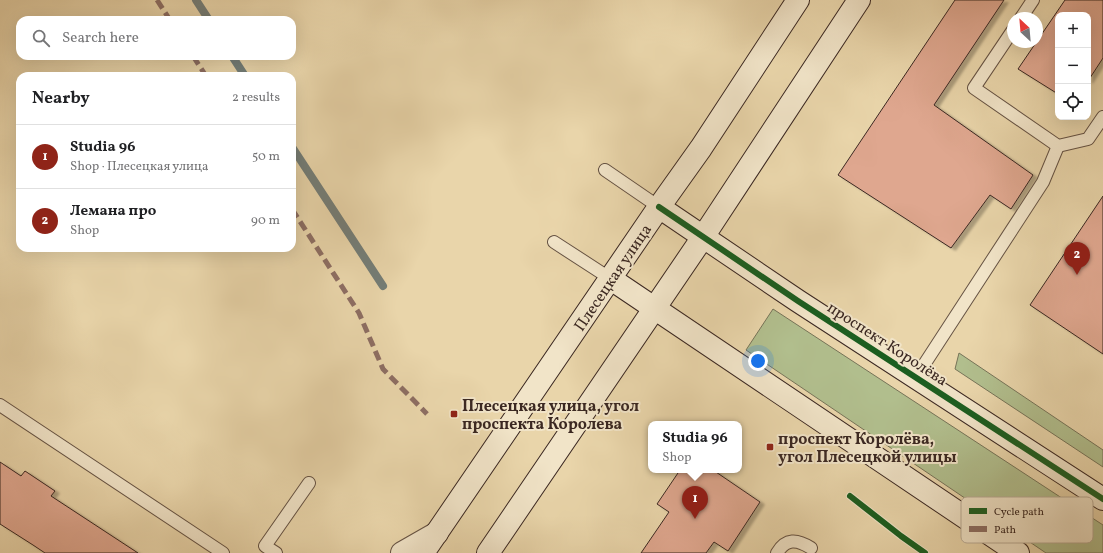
<!DOCTYPE html>
<meta charset="utf-8">
<style>
body{margin:0;font-family:Vollkorn,serif;background:#f6f6f6;color:#202124}
.controls{position:absolute;right:12px;top:12px;display:grid;overflow:hidden;border-radius:8px;box-shadow:0 4px 16px #0002}
.controls button{width:36px;height:36px;display:grid;place-items:center;padding:0;border:0;border-bottom:1px solid #e0e0e0;background:#fff;color:#202124;font:20px sans-serif}
.compass{position:absolute;left:1007px;top:12px;width:36px;height:36px;border-radius:50%;background:#fff;box-shadow:0 4px 16px #0002;rotate:334deg}
.you{position:absolute;left:758px;top:361px;width:14px;height:14px;margin:-10px;border:3px solid #fff;border-radius:50%;background:#1a73e8;box-shadow:0 0 0 6px #1a73e833}
.badge{display:grid;place-items:center;width:26px;height:26px;border-radius:50%;background:#8f2418;color:#fff;font-size:13px;font-weight:700}
.pin{position:absolute;translate:-50% -33px;filter:drop-shadow(0 1px 2px #0008)}
.pin::after{content:'';position:absolute;top:21px;width:14px;height:12px;background:inherit;clip-path:polygon(0 0,100% 0,50% 100%)}
.popup{position:absolute;left:648px;top:421px;width:94px;height:52px;box-sizing:border-box;display:grid;place-content:center;border-radius:8px;background:#fff;filter:drop-shadow(0 1px 3px #0005);font-size:13px;white-space:nowrap;color:#757577}
.popup b{font-size:15px;color:#202124}
.popup::after{content:'';position:absolute;left:50%;top:100%;margin-left:-8px;border:8px solid transparent;border-top-color:#fff}
.list{margin:0;padding:0;list-style:none}
h2{display:flex;justify-content:space-between;align-items:center;height:52px;margin:0;padding:0 16px;font-size:17px}
h2 small{font-size:13px;font-weight:400;color:#757577}
.list li{display:grid;grid-template-columns:26px 1fr auto;gap:12px;align-items:center;box-sizing:border-box;height:64px;padding:0 16px;border-top:1px solid #e0e0e0}
.list b{display:block;font-size:15px;white-space:nowrap}
.list p{margin:0;font-size:13px;white-space:nowrap;color:#757577}
.list em{font-size:13px;font-style:normal;color:#757577}
.icon{flex:none;width:22px;height:22px;fill:none;stroke:currentColor;stroke-width:2;stroke-linecap:round;stroke-linejoin:round}
.map{position:relative;flex:none;width:1103px;height:553px;overflow:hidden}
.search{position:absolute;background:#fff;box-shadow:0 4px 16px #0002;left:16px;top:16px;width:280px;height:44px;display:flex;align-items:center;gap:10px;box-sizing:border-box;padding:0 14px;border-radius:12px;color:#757577;font-size:15px}
.panel{position:absolute;background:#fff;box-shadow:0 4px 16px #0002;left:16px;top:72px;width:280px;height:180px;border-radius:12px}
.map>svg:first-child{display:block}
.green{fill:#b1be8d;stroke:#767358}
.lines{fill:none;stroke-linecap:round;stroke-linejoin:round}
.stream{stroke:#747e78;stroke-width:8}
.building{fill:#dfa78f;stroke:#3b2822;filter:url(#shadow)}
.lane-casing{stroke:#665344;stroke-width:14}
.street-casing{stroke:#665344;stroke-width:24}
.secondary-casing{stroke:#3b2822;stroke-width:24}
.lane{stroke:#f1e4c8;stroke-width:12}
.street{stroke:#f1e4c8;stroke-width:22}
.secondary{stroke:#f1e4c8;stroke-width:22}
.quiet{stroke:#8d6e63;stroke-width:5;stroke-dasharray:10 5;stroke-linecap:butt}
.cycleway-casing{stroke:#f1e4c8;stroke-width:8}
.cycleway{stroke:#1b5e20;stroke-width:6}
.poi-dot{fill:#8f2418;stroke:#f1e4c8;stroke-width:1.5}
.labels{text-anchor:middle;stroke-width:4;stroke-linejoin:round;paint-order:stroke}
.street-label{font-size:16px;fill:#3b2822;stroke:#f1e4c8}
.poi-label{font-size:16px;font-weight:bold;fill:#3b2822;stroke:#f1e4c8;text-anchor:start}
.key{fill:#f1e4c8;stroke:#baac96;stroke-width:1}
.key-label{font-size:11px;fill:#3b2822}
</style>
<div class="map">
<svg width="1103" height="553" viewBox="0 0 1103 553">
<defs>
<filter id="shadow"><feDropShadow dx="4.5" dy="2.5" stdDeviation="1" flood-color="#0004"/></filter>
</defs>
<rect width="100%" height="100%" fill="#e9d5aa"/>
<filter id="stains"><feTurbulence type="fractalNoise" baseFrequency=".005" numOctaves="4"/><feColorMatrix values="0 0 0 0 .2 0 0 0 0 .09 0 0 0 0 .02 0 0 0 .5 -.17"/></filter>
<radialGradient id="worn" r=".72"><stop offset=".6" stop-color="#630" stop-opacity="0"/><stop offset="1" stop-color="#630" stop-opacity=".3"/></radialGradient>
<g class="green">
<polygon points="773,309 1103,525 1103,553 1046,553 746,350"/>
<polygon points="959,353 1103,450 1103,467 955,369"/>
</g>
<g class="lines">
<g class="stream">
<polyline points="196,0 209,20"/>
<polyline points="232,56 245,76"/>
<polyline points="292,147 383,286"/>
</g>
</g>
<g class="building">
<polygon points="955,0 1004,0 934,105 1033,175 1011,209 990,195 951,248 838,175"/>
<polygon points="1065,0 1103,0 1103,58 1088,81 1088,15 1058,15 1058,94 1018,69"/>
<polygon points="1103,196 1103,354 1030,305"/>
<polygon points="0,462 21,476 25,471 55,491 51,496 138,553 45,553 33,545 0,524"/>
<polygon points="680,470 713,470 760,502 728,551 714,542 706,553 641,553 669,512 657,504"/>
</g>
<g class="lines">
<g class="lane-casing">
<g id="lane">
<polyline points="1021,18 1033,0"/>
<polyline points="1013,30 974,88 1058,146 1088,139 1103,117"/>
<polyline points="605,170 659,207"/>
<polyline points="554,242 611,279"/>
<polyline points="916,377 1043,182 1058,146"/>
<polyline points="0,405 223,553"/>
<polyline points="276,553 265,546 309,483"/>
<path d="M777 553C786 538 797 539 811 548"/>
</g>
</g>
<g class="street-casing">
<polyline id="street" points="402,553 437,533"/>
</g>
<g class="secondary-casing">
<g id="secondary">
<polyline points="659,207 798,301 1103,499"/>
<polyline points="611,279 1018,553"/>
<polyline points="423,553 659,207 701,148 798,0"/>
<polyline points="488,553 703,237 859,0"/>
</g>
</g>
<use href="#lane" class="lane"/>
<use href="#street" class="street"/>
<use href="#secondary" class="secondary"/>
<g class="quiet">
<polyline points="157,0 170,20"/>
<polyline points="193,56 206,76"/>
<polyline points="292,209 359,313 383,369 427,414"/>
</g>
<g class="cycleway-casing">
<g id="cycleway">
<polyline points="659,207 798,301 1103,499"/>
<polyline points="850,496 901,536 925,553"/>
</g>
</g>
<use href="#cycleway" class="cycleway"/>
</g>
<g class="poi-dot">
<rect x="450" y="410" width="8" height="8" rx="2"/>
<rect x="766" y="443" width="8" height="8" rx="2"/>
</g>
<g class="labels">
<g class="street-label">
<text transform="translate(612 277) rotate(-56)" y="6">Плесецкая улица</text>
<text transform="translate(888 343) rotate(33)" y="6">проспект Королёва</text>
</g>
<g class="poi-label">
<text x="462" y="411">Плесецкая улица, угол<tspan x="462" dy="18">проспекта Королева</tspan></text>
<text x="778" y="444">проспект Королёва,<tspan x="778" dy="18">угол Плесецкой улицы</tspan></text>
</g>
</g>
<rect x="961" y="497" width="132" height="46" rx="6" class="key"/>
<rect x="969" y="508" width="18" height="6" fill="#1b5e20"/>
<rect x="969" y="526" width="18" height="6" fill="#8d6e63"/>
<g class="key-label">
<text x="994" y="515">Cycle path</text>
<text x="994" y="533">Path</text>
</g>
<rect width="100%" height="100%" filter="url(#stains)"/>
<rect width="100%" height="100%" fill="url(#worn)"/>
</svg>
<div class="controls">
<button>+</button>
<button>−</button>
<button><svg class="icon" aria-label="locate" viewBox="0 0 24 24"><circle cx="12" cy="12" r="6"/><path d="M12 2v4M12 18v4M2 12h4M18 12h4"/></svg></button>
</div>
<svg class="compass" viewBox="-18 -18 36 36"><path d="M0-13l5 13h-10z" fill="#e53935"/><path d="M0 13l5-13h-10z" fill="#757577"/></svg>
<div class="you"></div>
<div class="pin badge" style="left:695px;top:519px">1</div>
<div class="popup"><b>Studia 96</b>Shop</div>
<div class="pin badge" style="left:1077px;top:275px">2</div>
<div class="search"><svg class="icon" aria-label="search" viewBox="0 0 24 24"><circle cx="10" cy="10" r="6"/><path d="M15 15l6 6"/></svg>Search here</div>
<section class="panel">
<h2>Nearby<small>2 results</small></h2>
<ul class="list">
<li><span class="badge">1</span><div><b>Studia 96</b><p>Shop · Плесецкая улица</p></div><em>50 m</em></li>
<li><span class="badge">2</span><div><b>Лемана про</b><p>Shop</p></div><em>90 m</em></li>
</ul>
</section>
</div>
